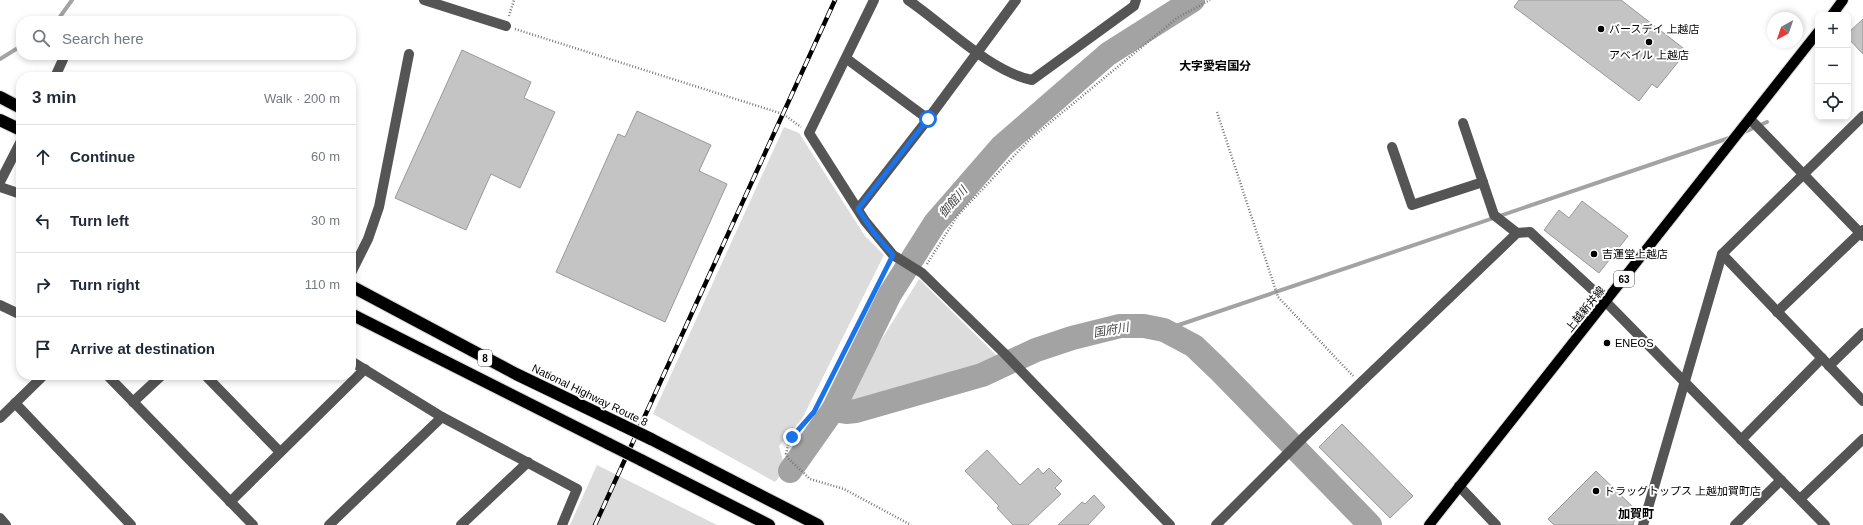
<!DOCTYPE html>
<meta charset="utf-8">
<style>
body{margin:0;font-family:Helvetica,"Noto Sans JP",sans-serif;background:#f2f2f3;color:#1f2937}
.controls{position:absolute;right:12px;top:12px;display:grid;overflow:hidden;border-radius:8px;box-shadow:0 2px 6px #0003}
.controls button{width:36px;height:36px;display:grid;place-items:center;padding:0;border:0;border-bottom:1px solid #e0e1e3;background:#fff;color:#1f2937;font:20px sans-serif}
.compass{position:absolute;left:1767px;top:12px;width:36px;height:36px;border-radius:50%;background:#fff;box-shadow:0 2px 6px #0003;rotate:220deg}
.stop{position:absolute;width:12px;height:12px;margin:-9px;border:3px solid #1a73e8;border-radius:50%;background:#fff}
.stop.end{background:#1a73e8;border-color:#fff;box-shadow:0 1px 4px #0008}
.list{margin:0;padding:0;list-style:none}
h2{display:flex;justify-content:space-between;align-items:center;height:52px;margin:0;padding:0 16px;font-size:17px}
h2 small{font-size:13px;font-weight:400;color:#747a83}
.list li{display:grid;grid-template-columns:26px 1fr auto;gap:12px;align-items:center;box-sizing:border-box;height:64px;padding:0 16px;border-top:1px solid #e0e1e3}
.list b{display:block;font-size:15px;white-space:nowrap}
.list em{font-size:13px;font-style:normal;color:#747a83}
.icon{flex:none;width:22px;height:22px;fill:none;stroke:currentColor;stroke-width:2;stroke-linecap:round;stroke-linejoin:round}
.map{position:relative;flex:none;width:1863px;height:525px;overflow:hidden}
.search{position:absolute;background:#fff;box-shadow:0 2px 6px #0003;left:16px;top:16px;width:340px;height:44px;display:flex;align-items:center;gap:10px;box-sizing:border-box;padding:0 14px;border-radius:16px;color:#747a83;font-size:15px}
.panel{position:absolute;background:#fff;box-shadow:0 2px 6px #0003;left:16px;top:72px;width:340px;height:308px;border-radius:16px}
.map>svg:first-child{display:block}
.green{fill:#dcdcdc}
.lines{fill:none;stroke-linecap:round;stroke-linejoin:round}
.stream{stroke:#a3a3a3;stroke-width:4}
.river{stroke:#a3a3a3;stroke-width:24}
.building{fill:#c4c4c4;stroke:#999}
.major-casing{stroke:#dbdbdb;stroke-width:12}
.highway-casing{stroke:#dbdbdb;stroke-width:14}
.path{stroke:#777;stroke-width:2.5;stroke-dasharray:1 2;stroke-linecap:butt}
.minor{stroke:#555;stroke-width:10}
.major{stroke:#000;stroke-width:10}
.highway{stroke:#000;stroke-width:12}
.rail-casing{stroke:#000;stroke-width:4.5}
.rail{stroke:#fff;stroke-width:3;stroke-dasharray:9;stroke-linecap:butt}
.highway-bridge-casing{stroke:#dbdbdb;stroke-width:14;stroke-linecap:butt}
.highway-bridge{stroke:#000;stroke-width:12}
.route{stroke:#1a73e8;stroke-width:5}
.poi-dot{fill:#000;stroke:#fff;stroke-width:1.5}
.labels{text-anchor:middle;stroke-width:4;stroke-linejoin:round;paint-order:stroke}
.shield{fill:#fff;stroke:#4c4c4c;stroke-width:1}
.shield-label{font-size:10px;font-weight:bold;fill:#000}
.poi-label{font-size:11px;fill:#000;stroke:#fff;text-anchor:start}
.street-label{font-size:11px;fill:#000;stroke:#fff}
.neighbourhood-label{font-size:12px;font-weight:bold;fill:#000;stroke:#fff}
.water-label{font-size:12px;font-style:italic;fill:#444;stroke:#fff}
</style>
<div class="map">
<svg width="1863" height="525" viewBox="0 0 1863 525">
<rect width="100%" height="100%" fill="#fff"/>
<g class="green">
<polygon points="784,127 799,133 865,236 884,255 802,419 779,446 783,461 788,466 775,482 653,414"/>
<polygon points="919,279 1001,360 866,403 857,405 850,402 847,396 851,389"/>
<polygon points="597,465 717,525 570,525"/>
</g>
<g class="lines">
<g class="stream">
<polyline points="57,21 72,0"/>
<polyline points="0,59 21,46"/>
<polyline points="1740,134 1767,122"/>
<polyline points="1164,330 1732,137"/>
</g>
<g class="river">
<polyline points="833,410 846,412 856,411 982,375 1036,350 1072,338 1120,326 1144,326 1164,330 1194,346 1218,369 1370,525"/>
<polyline points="790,471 833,410 890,294 935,223 1002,146 1108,54 1193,0"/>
</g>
</g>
<g class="building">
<polygon points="1519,0 1621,0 1687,51 1657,88 1652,84 1639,101 1514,7"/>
<polygon points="1863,19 1863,54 1848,38 1848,33"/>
<polygon points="462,50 531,82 524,98 555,112 520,188 491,174 466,230 395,198"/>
<polygon points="637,111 711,145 699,171 727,184 665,322 556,272 618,134 625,137"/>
<polygon points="1582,201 1628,236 1599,273 1544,230 1559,210 1569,218"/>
<polygon points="1342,424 1413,496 1390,518 1319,447"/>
<polygon points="987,450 1020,485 1038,468 1043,474 1049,468 1062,481 1055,488 1061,494 1028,525 1013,525 997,508 999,506 965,471"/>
<polygon points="1596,471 1637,511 1633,525 1554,525 1548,519"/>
<polygon points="1094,495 1105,507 1088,525 1058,525 1082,502 1085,504"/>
</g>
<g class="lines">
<g class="major-casing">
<g id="major">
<polyline points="1832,15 1843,0"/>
<polyline points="1429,525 1818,32"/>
</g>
</g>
<g class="highway-casing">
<g id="highway">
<polyline points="0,97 21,108"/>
<polyline points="0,120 21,130"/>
<polyline points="351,286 516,374 622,425"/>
<polyline points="351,314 609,444"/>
<polyline points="651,439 818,525"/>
<polyline points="641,460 769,525"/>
</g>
</g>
<g class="path">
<polyline points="509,16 514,0"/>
<polyline points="515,29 783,114 801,127"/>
<polyline points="1217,112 1278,297 1353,376"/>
<polyline points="888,264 814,412 792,437 788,446 786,454 789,459 810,479 844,489 911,525"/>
<polyline points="927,264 958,215 1030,139 1177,18 1210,0"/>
</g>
<g class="minor">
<polyline points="424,0 506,26"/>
<polyline points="874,0 809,133 865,221 893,255 922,273 1004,353 1170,525"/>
<path d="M908 0C945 25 989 71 1032 80L1134 6 1136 0"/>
<polyline points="847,59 928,119"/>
<polyline points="55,77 65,55"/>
<polyline points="1750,119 1863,236"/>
<polyline points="1463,123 1494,215 1517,233"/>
<polyline points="1392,147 1412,205 1483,182"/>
<polyline points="0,182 21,141"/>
<polyline points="0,187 21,194"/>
<polyline points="858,209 928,119 1016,0"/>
<polyline points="1722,254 1863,401"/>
<polyline points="351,273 368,239 379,207 409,54"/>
<polyline points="0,305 21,315"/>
<polyline points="1777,312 1863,230"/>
<polyline points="351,361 442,417 577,489 562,525"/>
<polyline points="1829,366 1863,333"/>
<polyline points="107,375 253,525"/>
<polyline points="205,375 280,452"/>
<polyline points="133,402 162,375"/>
<polyline points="15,403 131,525"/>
<polyline points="0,418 44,375"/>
<polyline points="1741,440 1822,358"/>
<polyline points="1459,486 1496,525"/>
<polyline points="1800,499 1863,439"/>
<polyline points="230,502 365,369"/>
<polyline points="0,518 6,525"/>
<polyline points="329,525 442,417"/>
<polyline points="461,525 528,462"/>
<polyline points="1216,525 1304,437 1517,233 1530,232 1606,302 1825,525"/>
<polyline points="1643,525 1722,254 1863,116"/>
<polyline points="1735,525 1781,480"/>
</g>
<use href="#major" class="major"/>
<use href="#highway" class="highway"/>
<g class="rail-casing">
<polyline id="rail" points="595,525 835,0"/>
</g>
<use href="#rail" class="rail"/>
<g class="highway-bridge-casing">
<g id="highway-bridge">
<polyline points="622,425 651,439"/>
<polyline points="609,444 641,460"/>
</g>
</g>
<use href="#highway-bridge" class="highway-bridge"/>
</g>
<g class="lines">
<polyline class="route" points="792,437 814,412 893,255 874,233 858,209 928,119"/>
</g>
<g class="poi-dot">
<circle cx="1601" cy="29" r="4"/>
<circle cx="1649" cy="42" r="4"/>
<circle cx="1594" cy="254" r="4"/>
<circle cx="1607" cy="343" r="4"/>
<circle cx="1596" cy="491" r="4"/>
</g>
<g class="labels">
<g class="shield">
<rect x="1614" y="271" width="20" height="16" rx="3"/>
<rect x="478" y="350" width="14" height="16" rx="3"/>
</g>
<g class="shield-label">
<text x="1624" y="283">63</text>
<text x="485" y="362">8</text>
</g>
<g class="poi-label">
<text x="1609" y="33">バースデイ 上越店</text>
<text x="1649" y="59" text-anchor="middle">アベイル 上越店</text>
<text x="1602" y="258">吉運堂上越店</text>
<text x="1615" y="347">ENEOS</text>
<text x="1604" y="495">ドラッグトップス 上越加賀町店</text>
</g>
<g class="street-label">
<text transform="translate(1585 309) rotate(-51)" y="4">上越新井線</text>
<text transform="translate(590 395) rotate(26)" y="4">National Highway Route 8</text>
</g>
<g class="neighbourhood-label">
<text x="1215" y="70">大字愛宕国分</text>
<text x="1636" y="518">加賀町</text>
</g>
<g class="water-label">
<text transform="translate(953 202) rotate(-49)" y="4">御館川</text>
<text transform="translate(1111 330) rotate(-10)" y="4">国府川</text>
</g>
</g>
</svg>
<div class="controls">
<button>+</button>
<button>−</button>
<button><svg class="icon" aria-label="locate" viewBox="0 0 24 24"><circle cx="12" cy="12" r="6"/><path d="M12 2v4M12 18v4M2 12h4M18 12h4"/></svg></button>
</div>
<svg class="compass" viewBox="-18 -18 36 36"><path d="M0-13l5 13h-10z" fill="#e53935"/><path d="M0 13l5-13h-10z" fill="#747a83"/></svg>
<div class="stop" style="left:928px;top:119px"></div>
<div class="stop end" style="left:792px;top:437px"></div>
<div class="search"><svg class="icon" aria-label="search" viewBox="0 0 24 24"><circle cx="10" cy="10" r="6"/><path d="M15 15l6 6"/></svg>Search here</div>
<section class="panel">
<h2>3 min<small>Walk · 200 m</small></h2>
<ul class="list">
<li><svg class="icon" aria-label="ahead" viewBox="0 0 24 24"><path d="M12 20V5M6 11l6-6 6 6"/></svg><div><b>Continue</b></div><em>60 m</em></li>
<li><svg class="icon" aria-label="left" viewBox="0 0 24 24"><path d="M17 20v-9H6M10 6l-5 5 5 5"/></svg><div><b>Turn left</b></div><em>30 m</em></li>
<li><svg class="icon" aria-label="right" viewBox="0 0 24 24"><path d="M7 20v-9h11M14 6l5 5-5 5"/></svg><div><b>Turn right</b></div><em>110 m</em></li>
<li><svg class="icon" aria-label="arrive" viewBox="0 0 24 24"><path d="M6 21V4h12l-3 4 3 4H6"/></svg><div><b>Arrive at destination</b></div></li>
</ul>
</section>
</div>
